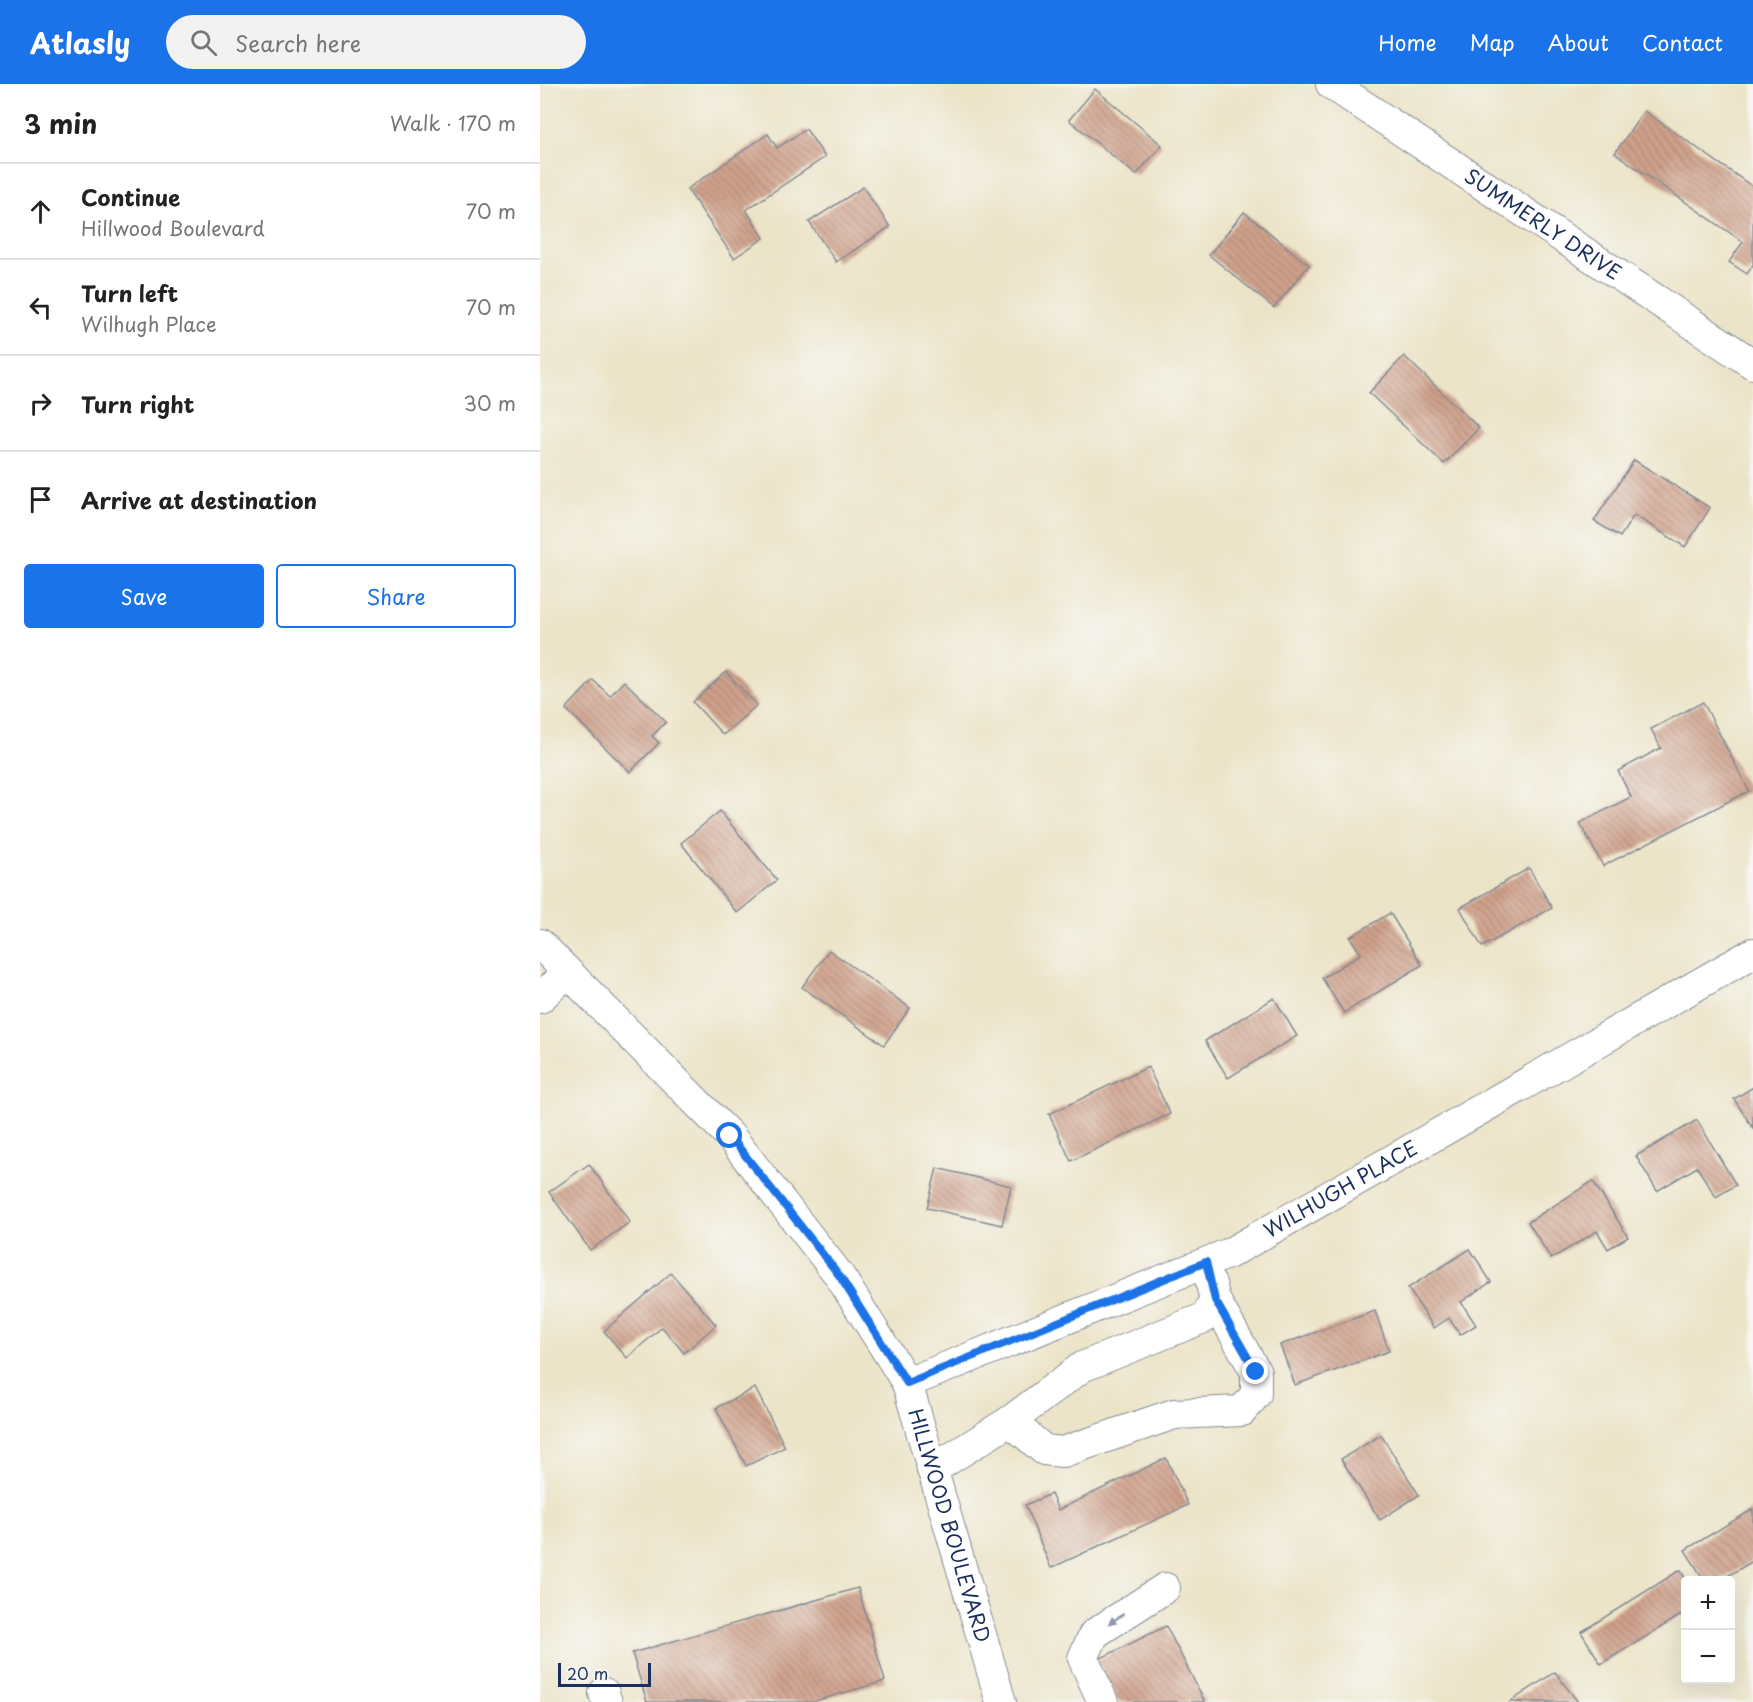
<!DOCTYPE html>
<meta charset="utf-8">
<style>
body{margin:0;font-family:"Playpen Sans",sans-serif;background:#f2f2f2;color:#222}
.controls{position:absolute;right:18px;bottom:18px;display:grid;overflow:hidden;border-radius:6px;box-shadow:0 6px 24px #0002}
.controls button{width:54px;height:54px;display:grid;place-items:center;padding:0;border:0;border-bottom:2px solid #e0e0e0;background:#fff;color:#222;font:30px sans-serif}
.scale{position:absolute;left:18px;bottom:15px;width:93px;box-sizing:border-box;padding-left:6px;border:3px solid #1b2f5e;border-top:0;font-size:16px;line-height:21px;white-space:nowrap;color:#1b2f5e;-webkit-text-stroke:4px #f6f6f2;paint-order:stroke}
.stop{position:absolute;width:18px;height:18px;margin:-14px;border:4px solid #1a73e8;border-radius:50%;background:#fff}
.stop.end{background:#1a73e8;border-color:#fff;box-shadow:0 2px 6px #0008}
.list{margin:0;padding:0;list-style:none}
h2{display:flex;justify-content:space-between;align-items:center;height:78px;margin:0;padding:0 24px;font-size:26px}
h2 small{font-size:20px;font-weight:400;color:#767676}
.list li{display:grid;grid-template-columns:39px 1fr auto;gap:18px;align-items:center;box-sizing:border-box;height:96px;padding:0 24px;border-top:2px solid #e0e0e0}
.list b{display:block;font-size:22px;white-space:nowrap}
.list p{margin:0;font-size:20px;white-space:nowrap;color:#767676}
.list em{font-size:20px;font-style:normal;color:#767676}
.actions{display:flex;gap:12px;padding:18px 24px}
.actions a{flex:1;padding:14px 0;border:2px solid #1a73e8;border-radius:6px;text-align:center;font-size:21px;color:#1a73e8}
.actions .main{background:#1a73e8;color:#fff}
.icon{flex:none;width:33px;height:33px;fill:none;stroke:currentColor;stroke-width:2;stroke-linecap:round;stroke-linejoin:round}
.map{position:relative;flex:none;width:1213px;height:1618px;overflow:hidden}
header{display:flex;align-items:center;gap:36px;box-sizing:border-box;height:84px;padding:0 30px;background:#1a73e8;color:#fff}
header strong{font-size:28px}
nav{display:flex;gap:33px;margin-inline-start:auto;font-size:21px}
.search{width:420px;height:54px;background:#f2f2f2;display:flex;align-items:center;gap:15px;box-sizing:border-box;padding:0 21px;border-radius:33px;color:#767676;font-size:22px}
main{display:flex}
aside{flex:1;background:#fff}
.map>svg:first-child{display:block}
.building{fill:url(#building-back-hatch)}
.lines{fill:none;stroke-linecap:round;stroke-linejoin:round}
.minor-casing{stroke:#848a93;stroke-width:32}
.minor{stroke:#fff;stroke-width:30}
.oneway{fill:#8d97ae}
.route{stroke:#1a73e8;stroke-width:8}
.labels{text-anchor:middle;stroke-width:4.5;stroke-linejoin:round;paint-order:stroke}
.street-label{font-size:20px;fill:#1b2f5e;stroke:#f6f6f2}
</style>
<header>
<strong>Atlasly</strong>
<div class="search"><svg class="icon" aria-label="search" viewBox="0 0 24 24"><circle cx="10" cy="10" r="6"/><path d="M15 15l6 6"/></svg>Search here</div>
<nav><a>Home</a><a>Map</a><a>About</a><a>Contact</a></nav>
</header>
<main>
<aside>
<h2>3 min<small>Walk · 170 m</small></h2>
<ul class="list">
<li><svg class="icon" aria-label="ahead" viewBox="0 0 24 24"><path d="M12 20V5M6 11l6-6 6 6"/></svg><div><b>Continue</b><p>Hillwood Boulevard</p></div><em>70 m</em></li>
<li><svg class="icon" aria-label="left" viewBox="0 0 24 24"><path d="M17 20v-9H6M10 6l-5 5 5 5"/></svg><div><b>Turn left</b><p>Wilhugh Place</p></div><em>70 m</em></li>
<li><svg class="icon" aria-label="right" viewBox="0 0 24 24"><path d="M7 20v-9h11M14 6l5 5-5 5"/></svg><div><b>Turn right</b></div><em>30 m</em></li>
<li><svg class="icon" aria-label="arrive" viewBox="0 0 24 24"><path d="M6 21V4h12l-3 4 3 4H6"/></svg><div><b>Arrive at destination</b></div></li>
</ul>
<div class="actions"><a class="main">Save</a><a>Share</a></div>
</aside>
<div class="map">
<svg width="1213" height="1618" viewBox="0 0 1213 1618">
<defs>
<pattern id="building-back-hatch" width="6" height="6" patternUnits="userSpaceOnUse" patternTransform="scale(1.5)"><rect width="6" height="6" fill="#d0a18b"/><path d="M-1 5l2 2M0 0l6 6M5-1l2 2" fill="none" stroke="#a88475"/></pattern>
</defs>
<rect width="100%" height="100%" fill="#f6f6f2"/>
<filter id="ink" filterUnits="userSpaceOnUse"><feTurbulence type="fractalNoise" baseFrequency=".0167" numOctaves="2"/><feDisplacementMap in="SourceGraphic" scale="12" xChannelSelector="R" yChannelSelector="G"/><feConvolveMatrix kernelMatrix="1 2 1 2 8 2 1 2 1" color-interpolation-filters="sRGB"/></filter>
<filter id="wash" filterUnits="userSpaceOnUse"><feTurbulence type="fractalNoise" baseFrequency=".008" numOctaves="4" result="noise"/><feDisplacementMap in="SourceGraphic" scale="24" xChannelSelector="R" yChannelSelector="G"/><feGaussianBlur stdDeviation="1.35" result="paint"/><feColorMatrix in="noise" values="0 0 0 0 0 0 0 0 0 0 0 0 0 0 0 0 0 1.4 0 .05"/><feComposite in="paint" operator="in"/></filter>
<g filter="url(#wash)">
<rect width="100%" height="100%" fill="#ece4c8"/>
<g id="blocks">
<g class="building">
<polygon points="555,5 622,61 596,91 529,36"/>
<polygon points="1104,27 1213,103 1213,181 1207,190 1189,178 1203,158 1075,69"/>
<polygon points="266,45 285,73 206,126 224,154 194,174 147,105 228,50 237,64"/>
<polygon points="323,103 350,143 296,178 269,138"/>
<polygon points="704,128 769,181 734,224 669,171"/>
<polygon points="864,272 939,344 904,380 829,309"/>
<polygon points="1094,376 1170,424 1145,463 1094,431 1080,453 1054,437"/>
<polygon points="186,588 217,621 183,651 153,618"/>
<polygon points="53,596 70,612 84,597 126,638 112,652 119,659 90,688 26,625"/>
<polygon points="1163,618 1209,707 1063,782 1040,739 1091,713 1078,687 1121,664 1111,645"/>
<polygon points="180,727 237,796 197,829 141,759"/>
<polygon points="989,784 1012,824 942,863 920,824"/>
<polygon points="850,829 882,881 804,929 782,894 821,870 810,853"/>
<polygon points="289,866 370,924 344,961 262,903"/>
<polygon points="734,914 757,952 688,994 665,957"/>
<polygon points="608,983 630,1030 531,1077 509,1030"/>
<polygon points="1213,1003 1213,1044 1194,1015"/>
<polygon points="1157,1036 1196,1101 1176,1113 1157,1083 1117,1107 1096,1072"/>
<polygon points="49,1080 90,1138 50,1166 9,1108"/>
<polygon points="397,1084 471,1102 462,1141 387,1124"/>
<polygon points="1053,1097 1088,1153 1068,1165 1057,1147 1011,1175 988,1138"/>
<polygon points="930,1165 951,1198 921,1218 936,1241 920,1251 909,1234 894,1244 868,1204"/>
<polygon points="131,1189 176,1241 144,1269 122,1243 87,1274 64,1247"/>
<polygon points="835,1227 849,1267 755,1301 740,1261"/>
<polygon points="215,1304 245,1363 206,1382 176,1324"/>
<polygon points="841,1351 879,1411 840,1436 801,1375"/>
<polygon points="626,1374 648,1421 511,1484 485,1421 511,1410 518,1426"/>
<polygon points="1213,1425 1213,1477 1181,1496 1164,1496 1145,1466"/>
<polygon points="1140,1486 1146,1495 1146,1528 1061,1580 1041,1548"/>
<polygon points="318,1504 345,1597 272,1618 107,1618 92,1569"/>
<polygon points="626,1542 665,1618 578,1618 557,1576"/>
<polygon points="1015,1588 1038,1618 970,1618"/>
</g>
</g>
</g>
<g filter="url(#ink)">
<use href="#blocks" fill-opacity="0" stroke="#848a93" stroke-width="1.5"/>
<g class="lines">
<g class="minor-casing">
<g id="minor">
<path id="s1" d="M791 0 1213 280"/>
<path id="s2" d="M0 860 190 1052 299 1191 367 1299 461 1618"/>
<polyline points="0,914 27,889"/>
<path id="s3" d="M367 1299 690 1169 1213 869"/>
<polyline points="470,1337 504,1366 523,1368 634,1330 702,1327 716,1310 716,1288 675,1216"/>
<polyline points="392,1386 470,1337 542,1283 666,1233 675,1216 671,1200"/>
<polyline points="64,1609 67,1618"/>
<polyline points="563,1618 543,1574 554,1550 625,1504"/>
</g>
</g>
<use href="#minor" class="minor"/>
</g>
<defs><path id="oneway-solid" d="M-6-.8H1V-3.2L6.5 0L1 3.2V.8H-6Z" transform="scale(1.5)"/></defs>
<use class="oneway" href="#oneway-solid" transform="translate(576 1535) rotate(147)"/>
</g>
<g class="lines" filter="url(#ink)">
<polyline class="route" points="190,1052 299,1191 367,1299 666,1178 675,1216 716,1288"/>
</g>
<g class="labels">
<g class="street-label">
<text dy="7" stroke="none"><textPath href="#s1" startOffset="254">SUMMERLY DRIVE</textPath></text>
<text dy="7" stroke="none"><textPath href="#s3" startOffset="476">WILHUGH PLACE</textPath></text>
<text dy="7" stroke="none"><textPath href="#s2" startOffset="723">HILLWOOD BOULEVARD</textPath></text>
</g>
</g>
</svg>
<div class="controls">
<button>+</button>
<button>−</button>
</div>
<div class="scale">20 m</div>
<div class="stop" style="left:190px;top:1052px"></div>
<div class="stop end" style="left:716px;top:1288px"></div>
</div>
</main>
